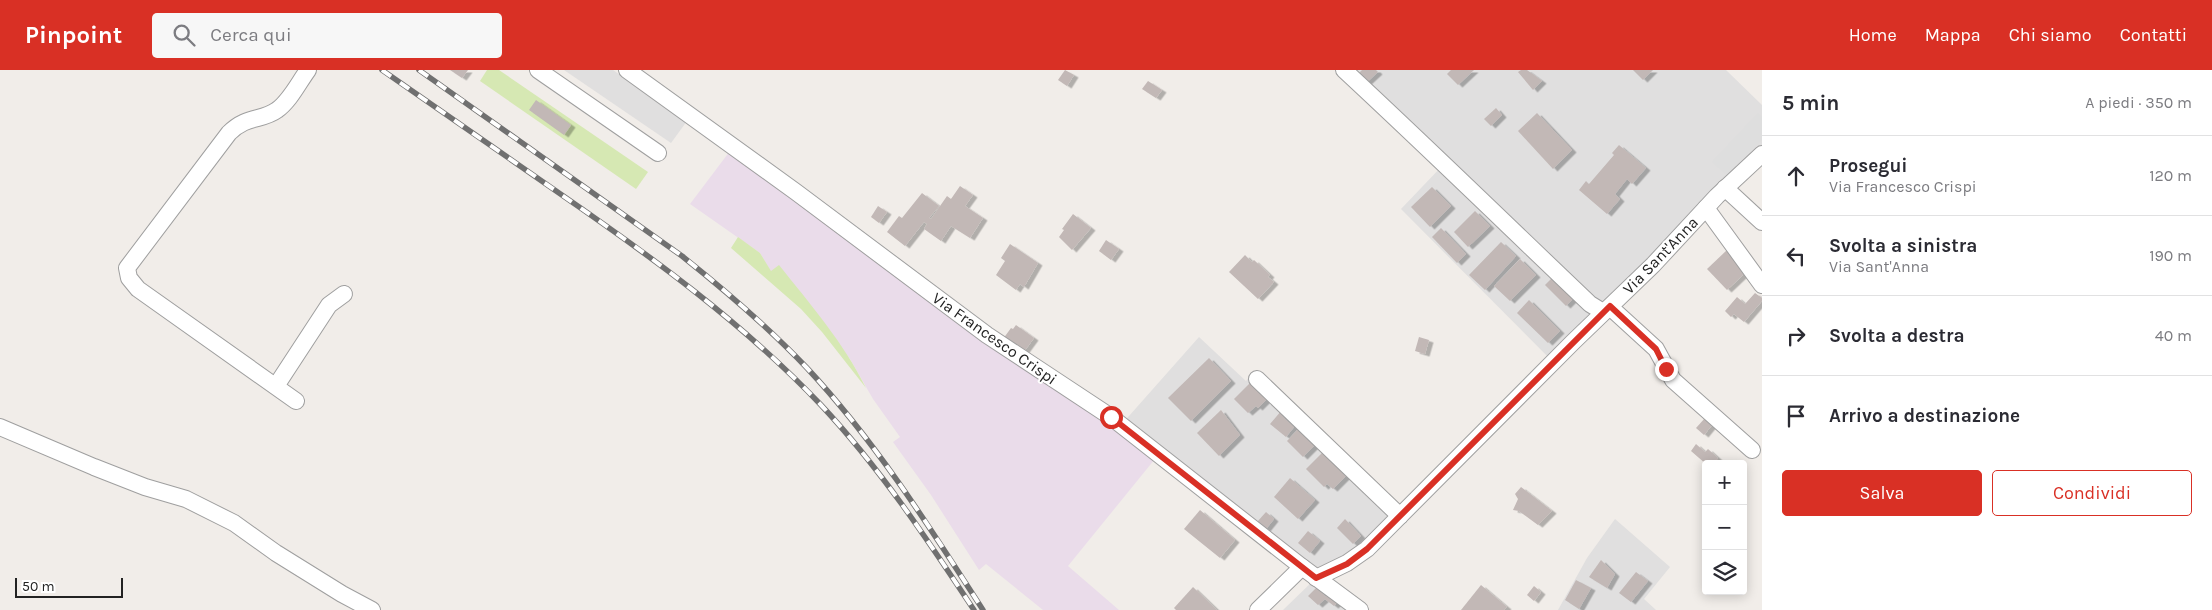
<!DOCTYPE html>
<html lang="it">
<meta charset="utf-8">
<style>
body{margin:0;font-family:Karla,sans-serif;background:#f7f7f7;color:#2b2b33}
.controls{position:absolute;right:15px;bottom:15px;display:grid;overflow:hidden;border-radius:5px;box-shadow:0 2px 12px #0003}
.controls button{width:45px;height:45px;display:grid;place-items:center;padding:0;border:0;border-bottom:1px solid #e1e1e2;background:#fff;color:#2b2b33;font:25px sans-serif}
.scale{position:absolute;left:15px;bottom:12px;width:108px;box-sizing:border-box;padding-left:5px;border:2px solid #222;border-top:0;font-size:14px;line-height:18px;white-space:nowrap;color:#222;-webkit-text-stroke:4px #fff;paint-order:stroke}
.stop{position:absolute;width:15px;height:15px;margin:-11px;border:4px solid #d93025;border-radius:50%;background:#fff}
.stop.end{background:#d93025;border-color:#fff;box-shadow:0 1px 5px #0008}
.list{margin:0;padding:0;list-style:none}
h2{display:flex;justify-content:space-between;align-items:center;height:65px;margin:0;padding:0 20px;font-size:21px}
h2 small{font-size:16px;font-weight:400;color:#7c7c81}
.list li{display:grid;grid-template-columns:32px 1fr auto;gap:15px;align-items:center;box-sizing:border-box;height:80px;padding:0 20px;border-top:1px solid #e1e1e2}
.list b{display:block;font-size:19px;white-space:nowrap}
.list p{margin:0;font-size:16px;white-space:nowrap;color:#7c7c81}
.list em{font-size:16px;font-style:normal;color:#7c7c81}
.actions{display:flex;gap:10px;padding:15px 20px}
.actions a{flex:1;padding:11px 0;border:1px solid #d93025;border-radius:5px;text-align:center;font-size:18px;color:#d93025}
.actions .main{background:#d93025;color:#fff}
.icon{flex:none;width:28px;height:28px;fill:none;stroke:currentColor;stroke-width:2;stroke-linecap:round;stroke-linejoin:round}
.map{position:relative;flex:none;width:1762px;height:540px;overflow:hidden}
header{display:flex;align-items:center;gap:30px;box-sizing:border-box;height:70px;padding:0 25px;background:#d93025;color:#fff}
header strong{font-size:24px}
nav{display:flex;gap:28px;margin-inline-start:auto;font-size:18px}
.search{width:350px;height:45px;background:#f7f7f7;display:flex;align-items:center;gap:12px;box-sizing:border-box;padding:0 18px;border-radius:5px;color:#7c7c81;font-size:19px}
main{display:flex}
aside{flex:1;background:#fff}
.map>svg:first-child{display:block}
.residential{fill:#e0dfdf}
.industrial{fill:#eadcea}
.grass{fill:#d6e8b3}
.parking{fill:#dedede}
.building{fill:#c2b8b6;filter:url(#shadow)}
.lines{fill:none;stroke-linecap:round;stroke-linejoin:round}
.minor-casing{stroke:#9f9f9f;stroke-width:18}
.minor{stroke:#fff;stroke-width:16}
.rail-casing{stroke:#707070;stroke-width:5.5}
.rail{stroke:#fff;stroke-width:4;stroke-dasharray:11;stroke-linecap:butt}
.route{stroke:#d93025;stroke-width:6}
.labels{text-anchor:middle;stroke-width:4;stroke-linejoin:round;paint-order:stroke}
.street-label{font-size:16px;fill:#222;stroke:#fff}
</style>
<header>
<strong>Pinpoint</strong>
<div class="search"><svg class="icon" aria-label="search" viewBox="0 0 24 24"><circle cx="10" cy="10" r="6"/><path d="M15 15l6 6"/></svg>Cerca qui</div>
<nav><a>Home</a><a>Mappa</a><a>Chi siamo</a><a>Contatti</a></nav>
</header>
<main>
<div class="map">
<svg width="1762" height="540" viewBox="0 0 1762 540">
<defs>
<filter id="shadow"><feDropShadow dx="4.5" dy="2.5" stdDeviation="0" flood-color="#0004"/></filter>
</defs>
<rect width="100%" height="100%" fill="#f1ede9"/>
<g class="residential">
<polygon points="564,0 613,0 687,51 671,73"/>
<polygon points="1344,0 1726,0 1762,35 1762,84 1553,292 1401,139 1443,95"/>
<polygon points="1199,267 1246,311 1253,302 1403,444 1317,508 1360,540 1283,540 1316,508 1121,355"/>
<polygon points="1615,449 1670,497 1644,529 1656,540 1558,540 1587,488"/>
</g>
<polygon class="industrial" points="733,77 1159,384 1068,496 1119,540 1043,540 986,494 979,500 931,425 893,372 900,367 873,329 850,289 779,196 771,202 760,183 690,134"/>
<g class="grass">
<polygon points="487,0 499,0 648,102 636,119 480,11"/>
<path d="M738 167 760 183 771 201 779 195C810 234 844 273 866 318L822 262 801 239 731 178Z"/>
</g>
<polygon class="parking" points="1758,43 1762,47 1762,70 1726,104 1712,92"/>
<g class="building">
<polygon points="450,0 468,0 462,8"/>
<polygon points="1065,0 1074,5 1067,16 1058,10"/>
<polygon points="1362,0 1376,0 1378,2 1366,13 1358,4"/>
<polygon points="1451,0 1474,0 1458,15 1447,4"/>
<polygon points="1521,0 1527,0 1542,11 1533,20 1518,2"/>
<polygon points="1633,0 1653,0 1643,10"/>
<polygon points="1148,11 1162,20 1156,28 1142,19"/>
<polygon points="536,30 571,55 564,65 529,40"/>
<polygon points="1496,38 1502,45 1491,56 1484,49"/>
<polygon points="1537,43 1572,80 1553,99 1518,61"/>
<polygon points="1619,75 1646,98 1632,114 1627,109 1615,124 1620,129 1607,144 1579,120 1586,111 1589,114 1614,85 1612,83"/>
<polygon points="960,116 973,125 965,136 983,148 970,168 951,156 941,171 924,159 927,154 924,152 905,176 887,162 899,146 902,148 922,123 939,136 929,148 931,149 947,126 951,129"/>
<polygon points="1432,117 1451,136 1430,157 1411,137"/>
<polygon points="878,136 887,142 879,153 871,147"/>
<polygon points="1475,141 1490,156 1468,177 1454,162"/>
<polygon points="1073,144 1091,158 1072,180 1059,167 1064,160 1062,159"/>
<polygon points="1441,158 1466,184 1457,193 1432,167"/>
<polygon points="1106,170 1119,179 1111,190 1099,181"/>
<polygon points="1501,172 1516,186 1485,220 1469,205"/>
<polygon points="1010,174 1038,193 1024,217 1020,214 1016,220 996,205 1005,191 1001,188"/>
<polygon points="1727,180 1745,203 1727,220 1707,199"/>
<polygon points="1245,185 1252,192 1254,190 1270,205 1268,207 1274,212 1258,229 1229,202"/>
<polygon points="1520,189 1536,205 1510,231 1494,216"/>
<polygon points="1554,206 1575,227 1566,236 1545,215"/>
<polygon points="1755,223 1762,228 1762,231 1744,252 1734,244 1731,247 1725,241 1737,227 1745,234"/>
<polygon points="1529,230 1560,261 1548,273 1517,243"/>
<polygon points="1016,255 1034,268 1023,283 1003,269 1011,258 1013,259"/>
<polygon points="1419,267 1429,270 1425,284 1415,281"/>
<polygon points="1209,288 1231,311 1191,351 1168,328"/>
<polygon points="1253,310 1269,327 1258,338 1256,336 1248,343 1234,329"/>
<polygon points="1221,340 1240,365 1219,386 1197,363"/>
<polygon points="1282,340 1287,345 1284,348 1294,357 1286,367 1270,354"/>
<polygon points="1705,348 1713,354 1704,365 1696,358"/>
<polygon points="1301,356 1318,372 1303,387 1287,371"/>
<polygon points="1696,374 1705,382 1708,379 1718,388 1713,394 1706,394 1691,381"/>
<polygon points="1324,381 1348,404 1333,419 1327,414 1324,417 1306,399"/>
<polygon points="1290,408 1315,430 1298,449 1274,427"/>
<polygon points="1521,417 1552,441 1538,455 1519,441 1513,440 1518,429 1515,424"/>
<polygon points="1200,440 1235,470 1220,488 1184,459"/>
<polygon points="1266,442 1274,449 1266,459 1257,452"/>
<polygon points="1345,449 1361,466 1353,474 1337,458"/>
<polygon points="1308,461 1320,471 1310,483 1298,473"/>
<polygon points="1601,490 1615,504 1607,518 1589,507"/>
<polygon points="1636,502 1648,511 1631,532 1619,523"/>
<polygon points="1576,510 1591,518 1579,539 1565,530"/>
<polygon points="1481,515 1507,537 1504,540 1461,540"/>
<polygon points="1534,516 1541,522 1534,531 1527,525"/>
<polygon points="1193,517 1217,540 1176,540 1174,538"/>
<polygon points="1317,517 1326,527 1328,524 1338,532 1334,536 1325,529 1318,535 1308,526"/>
</g>
<g class="lines">
<g class="minor-casing">
<g id="minor">
<polyline points="538,0 658,83"/>
<polyline points="627,0 796,122 987,265 1111,347 1302,497 1360,540"/>
<path d="M1344 0C1427 77 1508 156 1590 234L1603 242"/>
<polyline points="1725,118 1762,152"/>
<polyline points="1706,138 1762,215"/>
<polyline points="1610,237 1656,279 1673,310 1752,380"/>
<polyline points="1257,309 1400,446"/>
<polyline points="276,316 329,235 344,224"/>
<path d="M296 331 138 219 129 208 127 198 229 63C247 45 262 51 277 40 290 31 299 12 308 0"/>
<polyline points="0,357 94,397 145,417 186,429 234,453 276,483 342,524 372,540"/>
<polyline points="1316,508 1347,493 1367,479 1573,272 1653,195 1717,126 1762,84"/>
<polyline points="1258,540 1302,497"/>
</g>
</g>
<use href="#minor" class="minor"/>
<g class="rail-casing">
<g id="rail">
<path d="M382 0C441 41 500 82 559 123 652 187 743 253 821 335 880 398 927 469 974 540"/>
<path d="M419 0 682 186C726 221 768 257 807 298 875 371 929 456 983 540"/>
</g>
</g>
<use href="#rail" class="rail"/>
</g>
<g class="lines">
<polyline class="route" points="1111,347 1316,508 1347,494 1367,479 1610,236 1656,279 1666,299"/>
</g>
<g class="labels">
<g class="street-label">
<text transform="translate(1660 185) rotate(-46)" y="6">Via Sant'Anna</text>
<text transform="translate(995 268) rotate(35)" y="6">Via Francesco Crispi</text>
</g>
</g>
</svg>
<div class="controls">
<button>+</button>
<button>−</button>
<button><svg class="icon" aria-label="layers" viewBox="0 0 24 24"><path d="M12 4l9 5-9 5-9-5zM3 14l9 5 9-5"/></svg></button>
</div>
<div class="scale">50 m</div>
<div class="stop" style="left:1111px;top:347px"></div>
<div class="stop end" style="left:1666px;top:299px"></div>
</div>
<aside>
<h2>5 min<small>A piedi · 350 m</small></h2>
<ul class="list">
<li><svg class="icon" aria-label="ahead" viewBox="0 0 24 24"><path d="M12 20V5M6 11l6-6 6 6"/></svg><div><b>Prosegui</b><p>Via Francesco Crispi</p></div><em>120 m</em></li>
<li><svg class="icon" aria-label="left" viewBox="0 0 24 24"><path d="M17 20v-9H6M10 6l-5 5 5 5"/></svg><div><b>Svolta a sinistra</b><p>Via Sant'Anna</p></div><em>190 m</em></li>
<li><svg class="icon" aria-label="right" viewBox="0 0 24 24"><path d="M7 20v-9h11M14 6l5 5-5 5"/></svg><div><b>Svolta a destra</b></div><em>40 m</em></li>
<li><svg class="icon" aria-label="arrive" viewBox="0 0 24 24"><path d="M6 21V4h12l-3 4 3 4H6"/></svg><div><b>Arrivo a destinazione</b></div></li>
</ul>
<div class="actions"><a class="main">Salva</a><a>Condividi</a></div>
</aside>
</main>
